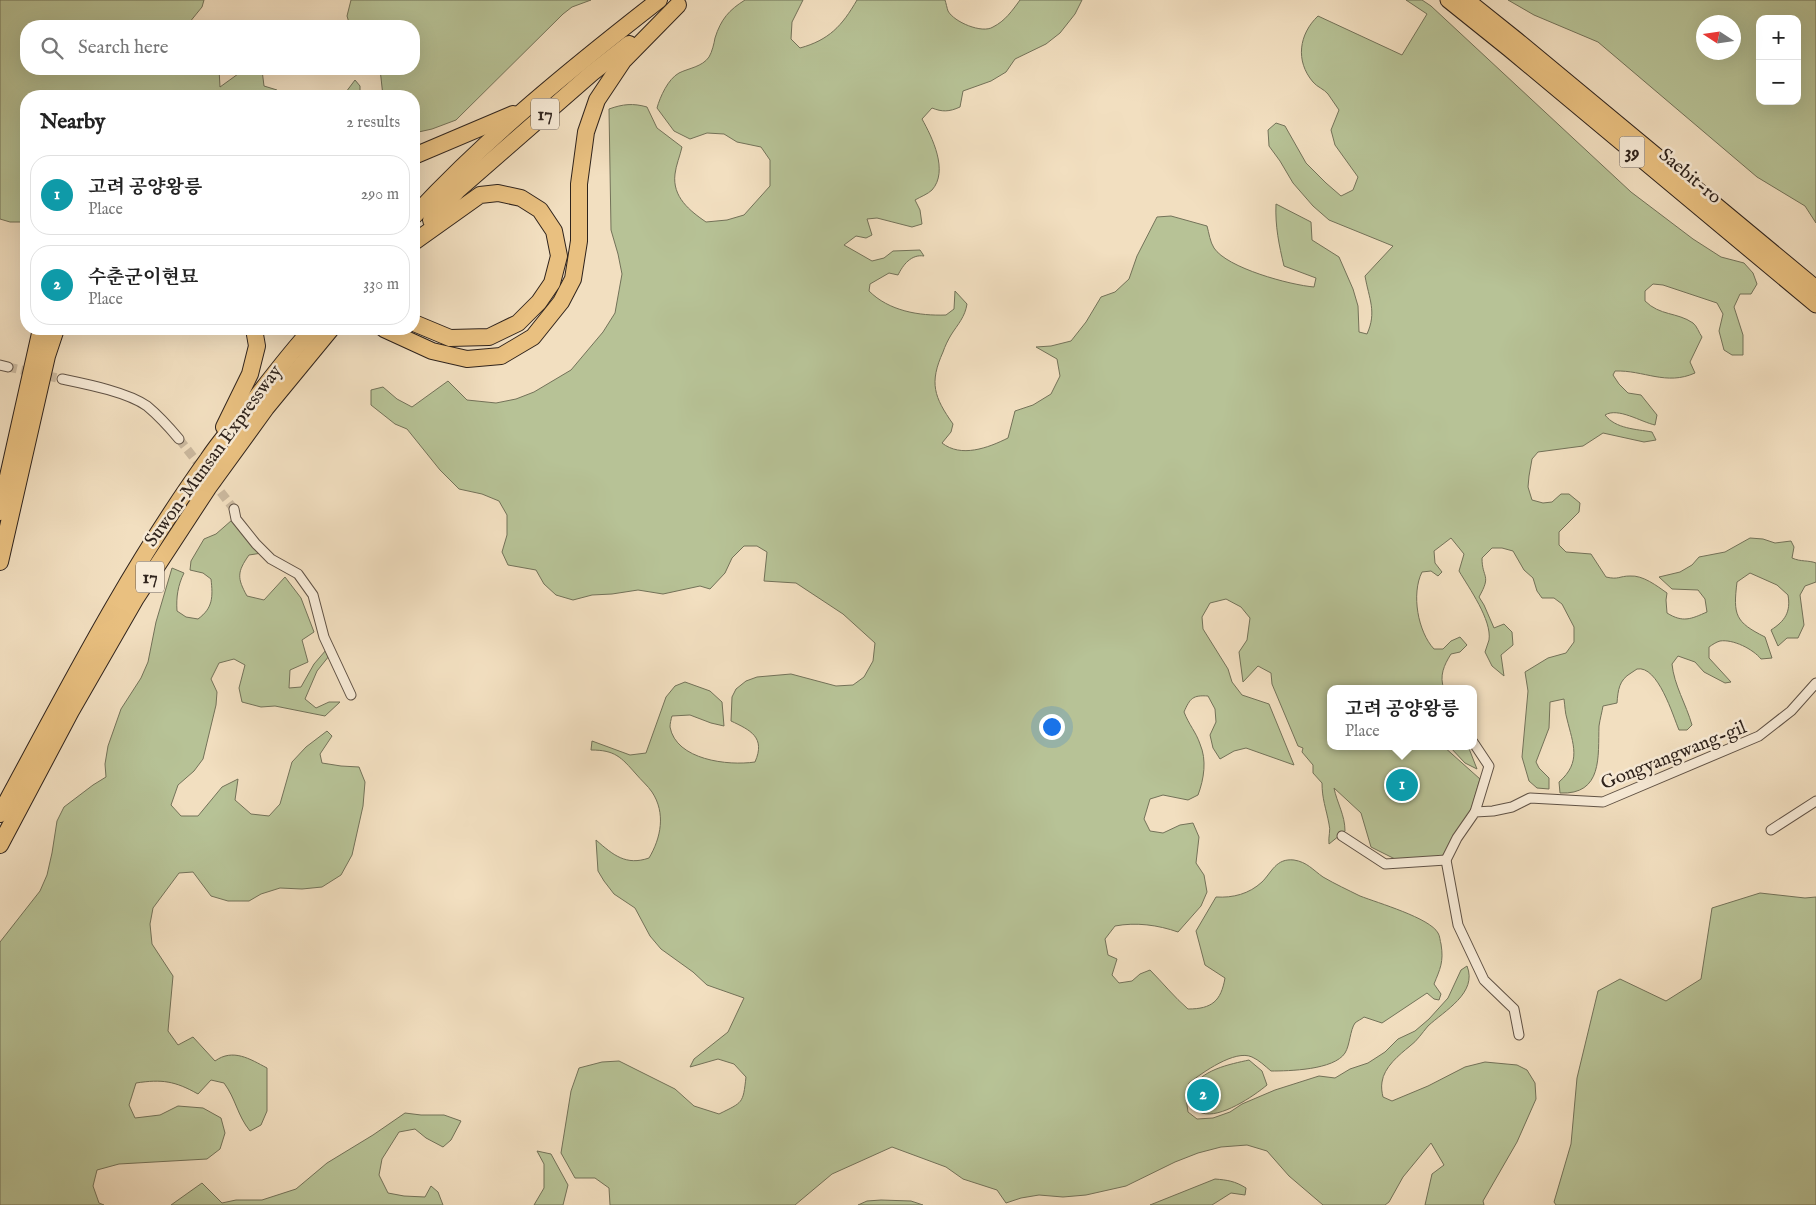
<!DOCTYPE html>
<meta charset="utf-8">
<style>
body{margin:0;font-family:"IM FELL English","Noto Serif KR",serif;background:#f2f2f2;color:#222}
.controls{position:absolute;right:15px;top:15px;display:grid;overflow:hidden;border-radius:10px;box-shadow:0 5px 20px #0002}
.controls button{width:45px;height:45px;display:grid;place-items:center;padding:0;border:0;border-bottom:1px solid #e0e0e0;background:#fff;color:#222;font:25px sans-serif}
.compass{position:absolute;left:1696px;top:15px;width:45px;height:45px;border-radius:50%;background:#fff;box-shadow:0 5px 20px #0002;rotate:282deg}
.you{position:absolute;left:1051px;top:726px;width:18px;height:18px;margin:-12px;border:4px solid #fff;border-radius:50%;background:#1a73e8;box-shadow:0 0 0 8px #1a73e833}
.badge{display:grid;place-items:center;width:32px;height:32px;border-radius:50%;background:#db2777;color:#fff;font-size:16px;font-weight:700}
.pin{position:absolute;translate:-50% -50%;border:2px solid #fff;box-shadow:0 1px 5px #0006}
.popup{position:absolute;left:1327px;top:685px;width:150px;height:65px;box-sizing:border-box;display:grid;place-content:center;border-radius:10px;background:#fff;filter:drop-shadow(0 1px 4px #0005);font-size:16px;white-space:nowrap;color:#767676}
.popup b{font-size:19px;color:#222}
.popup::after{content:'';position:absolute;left:50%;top:100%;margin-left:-10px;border:10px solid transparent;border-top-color:#fff}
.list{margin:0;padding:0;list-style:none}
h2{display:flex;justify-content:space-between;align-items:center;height:65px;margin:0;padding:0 20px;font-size:21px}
h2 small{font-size:16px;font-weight:400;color:#767676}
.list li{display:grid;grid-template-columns:32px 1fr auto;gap:15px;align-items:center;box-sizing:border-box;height:80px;margin:0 10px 10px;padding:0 10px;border:1px solid #e0e0e0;border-radius:20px}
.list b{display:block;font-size:19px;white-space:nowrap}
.list p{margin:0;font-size:16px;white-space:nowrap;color:#767676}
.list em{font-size:16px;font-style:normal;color:#767676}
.icon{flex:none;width:28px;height:28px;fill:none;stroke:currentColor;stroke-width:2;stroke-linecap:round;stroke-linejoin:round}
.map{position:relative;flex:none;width:1816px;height:1205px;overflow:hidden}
.search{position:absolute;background:#fff;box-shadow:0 5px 20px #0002;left:20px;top:20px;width:400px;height:55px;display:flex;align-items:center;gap:12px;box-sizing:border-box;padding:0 18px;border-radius:20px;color:#767676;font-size:19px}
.panel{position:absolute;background:#fff;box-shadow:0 5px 20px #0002;left:20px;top:90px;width:400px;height:245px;border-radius:20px}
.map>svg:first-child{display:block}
.green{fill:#b7c296;stroke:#737259;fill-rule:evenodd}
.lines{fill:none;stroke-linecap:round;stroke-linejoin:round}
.minor-tunnel{stroke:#cbb99f;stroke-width:9;stroke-dasharray:9 4.5;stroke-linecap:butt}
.minor-casing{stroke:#605245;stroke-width:11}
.trunk-casing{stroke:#2f231c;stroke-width:17}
.motorway-casing{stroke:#2f231c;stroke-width:18}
.minor{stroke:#f7ead6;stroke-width:9}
.trunk{stroke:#e9c080;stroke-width:15}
.motorway{stroke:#e9c080;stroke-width:16}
.labels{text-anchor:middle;stroke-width:5;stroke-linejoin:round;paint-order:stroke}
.shield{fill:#f7ead6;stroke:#6b5f54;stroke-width:1}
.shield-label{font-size:18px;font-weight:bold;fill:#2f231c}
.street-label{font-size:19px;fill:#2f231c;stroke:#f7ead6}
</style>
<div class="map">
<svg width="1816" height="1205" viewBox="0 0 1816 1205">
<rect width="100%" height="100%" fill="#f2dfc0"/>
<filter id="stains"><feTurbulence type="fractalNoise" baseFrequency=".004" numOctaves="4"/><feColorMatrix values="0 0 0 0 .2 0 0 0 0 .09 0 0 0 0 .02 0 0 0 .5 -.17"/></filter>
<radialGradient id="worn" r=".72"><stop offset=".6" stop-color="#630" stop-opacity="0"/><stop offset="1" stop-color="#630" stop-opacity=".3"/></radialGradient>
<g class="green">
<polygon points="0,0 204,0 202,7 189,23 171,26 26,26 26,69 219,69 220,87 238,74 262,70 264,86 277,90 281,96 26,96 26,222 10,222 0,219"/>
<polygon points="351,0 591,0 572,7 563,14 456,120 432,129 414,133 414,96 383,96 380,69 414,69 414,26 350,26 347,16"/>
<path d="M745 0H803L792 22 791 39 800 48C829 40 842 26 857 0H945C946 3 947 8 948 11 954 22 982 34 993 27 1005 21 1012 11 1020 0H1082L1075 14 1060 33 1046 44 1015 59 1006 72 991 81 963 91 960 107C949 112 942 112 932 108L922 119C932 137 949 171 932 190 928 194 920 197 915 200L920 210 922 224 912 227 877 218 867 219 872 235 866 238 856 236 844 245 872 261 884 258 893 251 920 250 924 256C911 254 903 265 898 275L889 273 870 284 869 291C889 311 919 316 946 315L954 309 955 291 967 304C965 317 958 324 951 335 948 340 945 346 943 352 929 383 934 397 953 424L951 432 942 443C961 458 988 448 1008 438L1015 411 1033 405 1051 394 1060 376 1057 359 1036 347 1051 346 1071 341 1086 322 1101 297 1115 292 1129 279 1137 256 1157 217 1171 216 1207 226C1209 233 1210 242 1214 248 1227 268 1290 285 1314 287L1316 278 1284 266C1279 245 1275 226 1276 204L1311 222 1312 240 1339 257 1353 289 1358 306 1359 332 1367 334C1377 312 1369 299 1365 276L1393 246 1329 220 1313 206 1293 183 1280 161 1269 146 1268 130 1276 123 1285 126 1306 163 1326 183 1341 196 1353 190 1358 177 1335 145 1331 130 1339 110C1335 105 1332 99 1328 94 1324 89 1317 87 1313 82 1295 61 1299 34 1318 16L1402 55 1427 14 1406 0H1422L1431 6 1631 192 1693 239 1721 257 1744 263 1753 273 1757 284 1751 294H1740L1734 307 1743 335V355H1732L1724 350 1719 331 1723 314 1717 303 1663 285 1653 284 1645 291V301C1660 316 1677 312 1693 323 1697 326 1699 333 1702 337L1690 362 1695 373C1666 386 1644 370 1615 371L1613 375 1619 384 1628 393 1641 395 1657 415 1655 425C1641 422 1618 407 1605 415 1616 429 1636 429 1652 432L1656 440 1644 442 1603 433 1583 446 1538 452 1532 459 1529 476 1528 487 1532 500 1543 503 1552 502 1561 494H1569L1580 503 1579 512 1559 532V545L1566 552 1591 554 1606 577C1619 580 1619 576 1630 576 1643 575 1657 586 1667 593L1666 600 1667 613C1683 623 1691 619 1707 612L1705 599 1698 590 1672 589 1659 577 1680 572 1692 565 1699 557 1725 552 1750 538 1763 539 1775 543 1791 541 1794 547 1792 558C1801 562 1808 560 1816 563V582L1805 586 1800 595 1804 625 1798 638H1787L1778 646 1771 630C1785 621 1791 612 1788 595L1777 585 1750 573 1737 582C1733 615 1735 622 1765 637L1772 658 1761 659C1753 649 1733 639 1720 641 1716 642 1712 645 1709 647V658L1731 682 1725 683 1704 672 1695 662 1678 656 1672 664C1674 685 1686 704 1692 725L1687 730H1679C1673 716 1658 665 1637 669 1635 670 1633 672 1631 673 1619 680 1618 690 1617 703L1603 706C1602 712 1600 719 1599 726 1598 756 1603 795 1560 793L1559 782C1582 762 1573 744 1567 719 1565 713 1565 706 1564 699L1550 702 1549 728 1536 762 1539 768 1549 778V789L1537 788 1529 781 1522 757 1528 691 1525 672 1548 658 1566 653 1574 642V627L1562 604 1554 598H1542L1537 591 1533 578 1524 570 1513 551 1502 548H1492L1482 558C1482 579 1492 574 1479 597L1484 605 1494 628 1504 624 1512 632 1513 645 1501 655 1504 676 1492 666 1485 652C1486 648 1488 644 1489 640 1492 620 1469 588 1459 571L1464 554 1451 538 1434 551 1435 563 1442 572 1438 576 1431 571 1422 572C1411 594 1418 632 1434 649H1443L1451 641 1460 637 1467 645 1460 652 1451 654C1444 665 1439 676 1444 689H1331V746H1443L1480 779 1468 820 1446 856 1399 861 1371 847 1361 813 1334 788C1337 803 1345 815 1345 831L1329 844C1328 837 1331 830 1329 824 1326 808 1322 799 1322 783L1313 773V765L1302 752 1303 748 1298 746 1272 684 1271 673 1258 666 1243 682 1239 652 1247 640 1250 618 1241 607 1226 599 1210 603 1202 617 1203 629 1228 669 1232 682 1242 695 1269 704 1294 765 1246 748 1234 751 1220 759 1213 748 1210 735 1216 722 1215 709 1208 696C1193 695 1190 698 1184 712 1189 725 1196 732 1200 744 1207 760 1204 779 1198 795L1188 800 1163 795 1150 799 1144 819 1150 831 1163 833 1180 825 1193 823 1199 837 1196 863 1204 875 1207 892 1201 906 1178 932C1158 925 1136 922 1115 926L1105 939 1108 955 1117 959 1112 975 1119 983 1132 981 1140 974 1150 970C1163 983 1174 997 1188 1009 1212 1009 1221 1001 1225 978L1205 965 1196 931 1216 897C1233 898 1249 894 1262 882 1272 872 1276 858 1294 860 1307 862 1313 870 1323 877 1335 884 1348 890 1360 896 1378 903 1430 918 1438 933 1440 936 1440 941 1441 944 1444 962 1440 969 1434 984L1441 994 1439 1000 1434 999 1427 993 1382 1023 1364 1017C1362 1019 1357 1021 1355 1023 1350 1030 1350 1045 1345 1053 1334 1070 1289 1071 1271 1071 1265 1066 1259 1060 1252 1057 1235 1049 1202 1073 1189 1083L1186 1098 1188 1112 1197 1119 1213 1118 1230 1112 1242 1104 1275 1090 1319 1076 1335 1078 1350 1069 1368 1063 1385 1052 1398 1039 1415 1031 1429 1019 1448 998 1461 970 1467 966C1478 993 1444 1011 1428 1026 1422 1033 1417 1041 1410 1046 1399 1055 1384 1067 1382 1082 1381 1087 1382 1093 1383 1097L1392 1101 1428 1086 1465 1067 1485 1062 1517 1065 1527 1070 1535 1083 1536 1099 1517 1142 1483 1201 1484 1205H1425L1432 1174 1444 1165 1431 1143 1403 1177 1389 1202 1385 1205H1323L1289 1176 1267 1151 1247 1145 1221 1147 1198 1153 1175 1162 1126 1186 1086 1195 1063 1197 1039 1195 1021 1198 1006 1203 997 1190 963 1179 946 1167 892 1147 832 1174 795 1205H610L609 1188 595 1178H575L561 1153 571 1091 579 1068 602 1062 619 1061 675 1089 694 1106 719 1114C743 1102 743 1104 746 1077L734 1064 718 1059 690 1067 694 1059 728 1032 744 998 707 985 693 972 661 949 650 936 635 908 614 894 604 881 598 871 596 840C613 855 626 866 649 858 661 838 666 813 652 792 648 786 641 780 636 774 621 757 615 750 591 750L592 741 630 755 646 753 666 697 675 686 685 682 710 691 722 702 724 726 711 723 690 715 672 716C671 719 670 724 670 727 676 760 728 766 755 762 766 737 750 730 731 721L732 697 736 689 746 681 757 677 791 674 836 686 853 685 864 677 873 661 875 643 843 614 796 583 764 581 767 552 757 546H744L732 558 725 573 710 589 700 586 663 594 638 590 612 594 592 595 573 600 556 595 544 584 536 570 508 565 502 552 507 535V515L499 501 482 494 459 489 440 470 407 429 395 424 371 405V390L383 387 397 399 412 407 448 381 467 400 496 403 516 399 534 392 571 370 603 332 615 313 622 274 618 254 611 230 609 109C623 104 633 103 647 107L657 128 682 147C680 156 676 165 675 174 672 197 690 211 706 222L727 220 744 215 770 186V160L761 147 737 142 724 134 707 133 690 139 674 131 657 108C660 97 668 79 679 73 689 68 702 67 709 57 712 52 714 44 715 38 721 19 729 10 745 0Z"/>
<path d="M1508 0H1816V223L1805 206 1757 177 1598 42 1534 15ZM1760 19H1797V101H1760ZM1704 22H1734V52H1704Z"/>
<polygon points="355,80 360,86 360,96 315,96 316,91 346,92"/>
<path d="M232 520 262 553 249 555C237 572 237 578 247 596L264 600 285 577 301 598 314 632 302 640 308 662 290 670 289 688 301 687 314 664 326 650 329 656 317 671 305 699 316 708 329 702H340L325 716 275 706 261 707 242 702 239 688 245 665 234 659 219 663 211 679 217 692 216 705 203 759 194 771 178 785 171 805 181 816H198L222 787 238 779 235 800 251 814 269 816 280 804 292 762 306 747 327 731 332 736 320 754 322 763 341 766 359 767 365 782 363 806 352 855 341 875 322 887 302 889 280 888 261 894 249 901H228L211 896 193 872 179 873 153 908 150 924 152 944 173 976 168 1031 178 1045 193 1037 215 1061C233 1048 250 1059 267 1068V1111L261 1125 250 1131C237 1115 236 1099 224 1083L211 1080 198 1094C175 1081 162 1079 136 1083L129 1105 135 1118 160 1115 178 1106 203 1108 221 1118 225 1133 220 1149 207 1159 119 1164 97 1170 93 1186 99 1203 104 1205H0V942L40 891 47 875 52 853 57 821 64 807 93 785 106 777 105 764 108 746 121 709 141 678 148 662 156 622 172 568 184 573C178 585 176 597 177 611L186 617 198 619C213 608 213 597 211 579L203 573 190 570 191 561 204 539 216 534Z"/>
<polygon points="1449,746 1468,746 1477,769 1465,763"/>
<polygon points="1760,893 1805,898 1816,897 1816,1205 1556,1205 1554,1202 1571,1144 1577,1078 1598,991 1620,979 1666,1001 1701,979 1712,908"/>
<path d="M1249 1060 1262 1071 1267 1085C1254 1096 1220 1119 1202 1113 1199 1112 1196 1109 1193 1106 1192 1101 1191 1095 1192 1091 1198 1070 1231 1064 1249 1060Z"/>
<polygon points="405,1113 421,1115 444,1115 461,1121 451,1140 443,1147 426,1138 415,1129 399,1132 382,1159 379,1175 388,1193 404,1196 425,1197 431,1186 438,1192 443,1205 171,1205 202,1183 222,1203 236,1200 262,1200 296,1189 327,1163 373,1135"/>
<polygon points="537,1151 551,1154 568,1185 563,1205 534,1205 544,1188 544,1164"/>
<path d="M1215 1179C1227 1180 1235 1181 1246 1188L1245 1195 1231 1193 1212 1205H1150Z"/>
<polygon points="881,1200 911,1201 923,1205 858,1205 867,1201"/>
</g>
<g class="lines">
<g class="minor-tunnel">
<polyline points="8,367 62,379"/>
<polyline points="179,439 234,509"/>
</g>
<g class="minor-casing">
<g id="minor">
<polyline points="0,365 8,367"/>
<path d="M62 379C86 384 127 392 147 406 159 416 169 427 179 439"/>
<polyline points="234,509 236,519 256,544 271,559 298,574 313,595 324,637 351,695"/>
<polyline points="1473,742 1489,766 1475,812"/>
<polyline points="1771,830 1816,801"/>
<polyline points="1342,836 1385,864 1446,860"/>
<polyline points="1519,1035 1514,1009 1484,980 1458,925 1446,860 1457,838 1475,812 1493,811 1512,807 1530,798 1603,802 1759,736 1791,711 1816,683"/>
</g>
</g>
<g class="trunk-casing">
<g id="trunk">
<polyline points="1448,0 1509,49 1816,305"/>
<polyline points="1467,0 1517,40 1816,288"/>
</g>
</g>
<g class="motorway-casing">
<g id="motorway">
<polyline points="414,156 513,114"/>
<path d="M414 216C488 136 573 67 659 0"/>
<polyline points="431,220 458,190 592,73 629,44"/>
<polyline points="414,242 480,195 498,193 521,198 540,210 554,231 559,256 552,283 539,302 518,323 489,337 450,338 414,323"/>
<polyline points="384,329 432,351 467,359 501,356 533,337 561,302 573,279 579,241 579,184 586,132 597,100 623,61 678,5"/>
<polyline points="224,427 250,374 257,346 254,329"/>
<polyline points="0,512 41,329"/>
<polyline points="0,562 47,356 56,329"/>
<path d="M0 814C65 694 128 570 208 459 220 441 234 425 248 408 269 381 289 354 312 329"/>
<polyline points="0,845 71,711 136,598 208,488 266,408 331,329"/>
</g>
</g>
<use href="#minor" class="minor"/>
<use href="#trunk" class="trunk"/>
<use href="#motorway" class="motorway"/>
</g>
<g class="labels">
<g class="shield">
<rect x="531" y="98.5" width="28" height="31" rx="4"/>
<rect x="1619.5" y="136.5" width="25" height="31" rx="4"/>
<rect x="136" y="561.5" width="28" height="31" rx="4"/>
</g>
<g class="shield-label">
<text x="545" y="120">17</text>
<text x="1632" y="158">39</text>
<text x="150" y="583">17</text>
</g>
<g class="street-label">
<text transform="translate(1691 175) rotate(40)" y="7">Saebit-ro</text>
<text transform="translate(212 455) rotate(-54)" y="7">Suwon-Munsan Expressway</text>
<text transform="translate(1673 754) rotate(-22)" y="7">Gongyangwang-gil</text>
</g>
</g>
<rect width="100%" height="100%" filter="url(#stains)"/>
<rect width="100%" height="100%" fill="url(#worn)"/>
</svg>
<div class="controls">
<button>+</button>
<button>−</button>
</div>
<svg class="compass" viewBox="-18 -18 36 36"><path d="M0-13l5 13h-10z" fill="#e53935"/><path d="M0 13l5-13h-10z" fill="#767676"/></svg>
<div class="you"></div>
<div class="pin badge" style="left:1402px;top:785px;background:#0f9aa8">1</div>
<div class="popup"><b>고려 공양왕릉</b>Place</div>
<div class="pin badge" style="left:1203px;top:1095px;background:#0f9aa8">2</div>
<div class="search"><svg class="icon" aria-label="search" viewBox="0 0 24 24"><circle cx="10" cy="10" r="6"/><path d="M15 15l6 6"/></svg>Search here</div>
<section class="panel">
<h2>Nearby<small>2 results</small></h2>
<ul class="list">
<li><span class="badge" style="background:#0f9aa8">1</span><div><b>고려 공양왕릉</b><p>Place</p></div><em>290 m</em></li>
<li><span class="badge" style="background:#0f9aa8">2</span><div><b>수춘군이현묘</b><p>Place</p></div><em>330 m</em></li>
</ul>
</section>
</div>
